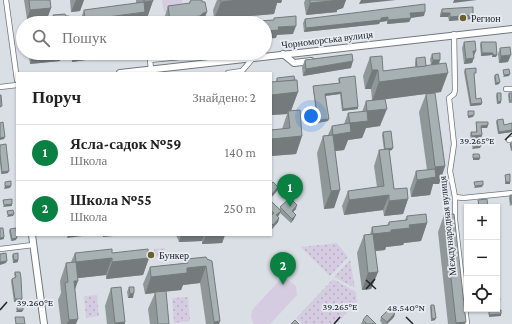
<!DOCTYPE html>
<html lang="uk">
<meta charset="utf-8">
<style>
body{margin:0;font-family:"Crimson Pro",serif;background:#f2f2f2;color:#222}
.controls{position:absolute;right:12px;bottom:12px;display:grid;overflow:hidden;border-radius:0px;box-shadow:0 1px 3px #0004}
.controls button{width:36px;height:36px;display:grid;place-items:center;padding:0;border:0;border-bottom:1px solid #e0e0e0;background:#fff;color:#222;font:20px sans-serif}
.you{position:absolute;left:311px;top:116px;width:14px;height:14px;margin:-10px;border:3px solid #fff;border-radius:50%;background:#1a73e8;box-shadow:0 0 0 6px #1a73e833}
.badge{display:grid;place-items:center;width:26px;height:26px;border-radius:50%;background:#0b8043;color:#fff;font-size:13px;font-weight:700}
.pin{position:absolute;translate:-50% -33px;filter:drop-shadow(0 1px 2px #0008)}
.pin::after{content:'';position:absolute;top:21px;width:14px;height:12px;background:inherit;clip-path:polygon(0 0,100% 0,50% 100%)}
.list{margin:0;padding:0;list-style:none}
h2{display:flex;justify-content:space-between;align-items:center;height:52px;margin:0;padding:0 16px;font-size:17px}
h2 small{font-size:13px;font-weight:400;color:#767676}
.list li{display:grid;grid-template-columns:26px 1fr auto;gap:12px;align-items:center;box-sizing:border-box;height:56px;padding:0 16px;border-top:1px solid #e0e0e0}
.list b{display:block;font-size:15px;white-space:nowrap}
.list p{margin:0;font-size:13px;white-space:nowrap;color:#767676}
.list em{font-size:13px;font-style:normal;color:#767676}
.icon{flex:none;width:22px;height:22px;fill:none;stroke:currentColor;stroke-width:2;stroke-linecap:round;stroke-linejoin:round}
.map{position:relative;flex:none;width:512px;height:324px;overflow:hidden}
.search{position:absolute;background:#fff;box-shadow:0 1px 3px #0004;left:16px;top:16px;width:256px;height:44px;display:flex;align-items:center;gap:10px;box-sizing:border-box;padding:0 14px;border-radius:22px;color:#767676;font-size:15px}
.panel{position:absolute;background:#fff;box-shadow:0 1px 3px #0004;left:16px;top:72px;width:256px;height:164px;border-radius:0px}
.map>svg:first-child{display:block}
.green{fill:url(#green-dots)}
.pitch{fill:#d6cce1}
.lines{fill:none;stroke-linecap:round;stroke-linejoin:round}
.street-casing{stroke:#72787d;stroke-width:6}
.secondary-casing{stroke:#72787d;stroke-width:8}
.street{stroke:#fff;stroke-width:4.5}
.secondary{stroke:#fff;stroke-width:6}
.wall{fill:#909799}
.shaded-wall{fill:#757b7d}
.building{fill:#a7b0b2;stroke:#757b7d}
.ticks{fill:none;stroke:#222427;stroke-width:1.5}
.poi-dot{fill:#6e5e2b;stroke:#e6ecf2;stroke-width:1.5}
.labels{text-anchor:middle;stroke-width:3.5;stroke-linejoin:round;paint-order:stroke}
.poi-label{font-size:10px;fill:#222427;stroke:#e6ecf2;text-anchor:start}
.street-label{font-size:10px;fill:#222427;stroke:#e6ecf2}
.ticks-label{font-size:10px;text-anchor:middle;fill:#222427;stroke:#e6ecf2;stroke-width:3.5;stroke-linejoin:round;paint-order:stroke}
</style>
<div class="map">
<svg width="512" height="324" viewBox="0 0 512 324">
<defs>
<pattern id="green-dots" width="8" height="8" patternUnits="userSpaceOnUse"><rect width="8" height="8" fill="#d6cce1"/><path d="M2 2h.1M6 6h.1" fill="none" stroke="#b7afc1" stroke-width="1.8" stroke-linecap="round"/></pattern>
</defs>
<rect width="100%" height="100%" fill="#d9dfe5"/>
<g class="green">
<polygon points="337,243 348,257 330,276 301,247"/>
<polygon points="165,248 165,256 155,257 154,249"/>
<polygon points="350,260 355,288 334,277"/>
<polygon points="333,279 356,292 357,302 336,324 302,324 296,318"/>
<polygon points="97,295 99,316 86,318 84,296"/>
<polygon points="188,297 190,321 174,323 172,298"/>
</g>
<g class="pitch">
<polygon points="162,0 182,0 183,10 164,12"/>
<polygon points="287,279 296,286 297,295 270,324 254,324 251,317 252,310 280,280"/>
</g>
<g class="lines">
<g class="street-casing">
<g id="street">
<polyline points="6,0 17,80"/>
<polyline points="454,34 455,90 454,94 449,98 454,144 450,171 455,197 455,220 467,324"/>
<polyline points="151,69 150,60 209,54 210,62"/>
<polyline points="228,73 242,71 254,57"/>
<polyline points="0,87 17,85"/>
<polyline points="506,89 512,89"/>
<polyline points="509,140 512,139"/>
<polyline points="455,197 463,198 512,193"/>
<polyline points="0,249 33,245"/>
</g>
</g>
<g class="secondary-casing">
<g id="secondary">
<polyline points="283,54 294,63 311,61"/>
<polyline points="120,73 512,29"/>
<polyline points="32,235 44,324"/>
</g>
</g>
<use href="#street" class="street"/>
<use href="#secondary" class="secondary"/>
</g>
<g class="wall">
<polygon points="24,0 50,0 51,8 48,16 27,19"/>
<polygon points="70,0 84,0 80,11 71,12"/>
<polygon points="136,0 153,0 147,18 143,19 141,23 79,23 84,10 136,4"/>
<polygon points="217,0 282,0 281,3 277,3 274,14 214,19 213,10"/>
<polygon points="305,0 346,0 343,8 337,10 337,12 306,15 304,3"/>
<polygon points="190,1 203,23 164,23 164,19 168,6 189,4"/>
<polygon points="442,9 473,15 472,19 449,21 448,17 440,17 440,14"/>
<polygon points="424,16 411,18 409,22 387,24 387,21 380,22 379,24 304,32 303,23 305,19"/>
<polygon points="464,42 474,56 472,63 464,64 462,48"/>
<polygon points="481,42 496,42 496,57 492,57 492,55 481,56 480,45"/>
<polygon points="500,48 508,62 499,63 498,54"/>
<polygon points="30,53 62,53 60,61 30,64 29,57"/>
<polygon points="71,53 122,53 93,57 92,59 72,62"/>
<polygon points="432,54 439,64 431,65 430,59"/>
<polygon points="370,57 383,71 415,67 415,62 416,58 426,66 441,92 385,99 380,126 366,128 362,138 348,140 344,150 335,151 340,190 334,208 324,209 317,153 323,136 328,135 332,126 344,124 348,113 362,112 366,101 372,100 371,89 365,89 363,76"/>
<polygon points="305,60 351,68 303,76 302,67"/>
<polygon points="465,69 475,75 474,75 476,99 482,103 481,105 470,106 464,72"/>
<polygon points="495,75 499,84 495,85 494,77"/>
<polygon points="277,78 295,80 298,92 291,111 302,136 296,154 271,156 271,130 282,129 287,114 271,115 271,82 276,82"/>
<polygon points="339,78 358,107 358,109 342,111 340,94 326,96 328,121 317,123 313,88 313,86 339,83 338,80"/>
<polygon points="497,93 501,103 497,104 496,96"/>
<polygon points="509,93 512,103 509,103 508,95"/>
<polygon points="426,94 445,166 439,184 433,184 430,195 411,197 410,189 416,171 427,170 419,112"/>
<polygon points="497,120 504,125 512,123 512,132 498,134 496,122"/>
<polygon points="476,122 488,125 487,128 481,128 482,135 481,138 471,139 470,135 471,132 476,132"/>
<polygon points="383,132 392,150 389,151 394,189 408,199 403,214 384,216 383,210 344,215 342,206 348,191 377,187 374,166 379,150 384,150 382,135"/>
<polygon points="512,143 512,151 511,151 510,146 510,144"/>
<polygon points="0,145 8,173 1,174 0,163"/>
<polygon points="505,175 510,182 510,184 505,184"/>
<polygon points="510,195 512,195 512,205 510,206 509,198"/>
<polygon points="271,201 280,209 280,207 296,209 293,212 294,219 291,223 280,213 278,217 279,218 278,222 272,229 271,228"/>
<polygon points="444,215 465,324 448,324 438,232"/>
<polygon points="407,216 427,223 421,241 404,243 403,245 386,247 385,250 375,251 378,272 371,289 362,290 357,253 364,235 370,235 372,227 387,226 389,222 405,220"/>
<polygon points="10,229 16,240 11,241 9,231"/>
<polygon points="176,235 225,235 222,243 202,244 202,241 179,242"/>
<polygon points="75,253 112,253 149,258 143,275 106,279 106,275 78,278 75,289 76,324 61,324 58,300 61,293 60,281 66,263 71,262"/>
<polygon points="13,254 18,262 13,263 12,256"/>
<polygon points="206,257 220,321 219,324 206,324 200,283 183,285 181,290 166,291 169,324 150,324 148,309 155,293 145,294 143,284 150,267 186,263 187,259"/>
<polygon points="15,272 21,301 14,302 11,281 12,279 15,277 14,274"/>
<polygon points="129,287 133,298 128,298 127,292"/>
<polygon points="111,288 125,322 125,324 107,324 105,306"/>
<polygon points="431,305 435,320 431,321 430,307"/>
<polygon points="395,313 394,317 387,324 381,324 382,323 380,321 381,317"/>
<polygon points="363,320 376,324 361,324"/>
</g>
<g class="shaded-wall">
<polygon points="76,0 84,0 80,11 71,12"/>
<polygon points="238,0 282,0 281,3 277,3 274,14 214,19 221,2"/>
<polygon points="340,0 346,0 343,8 337,10 337,12 306,15 310,3"/>
<polygon points="361,0 396,0 359,4"/>
<polygon points="454,0 477,0 453,3"/>
<polygon points="153,1 147,18 143,19 141,23 84,23 85,20 141,13 144,2"/>
<polygon points="51,8 48,16 27,19 30,10"/>
<polygon points="207,12 203,23 168,23 170,20"/>
<polygon points="425,12 424,16 409,18 410,13"/>
<polygon points="442,13 450,13 448,17 440,17"/>
<polygon points="473,15 472,19 449,21 450,17"/>
<polygon points="388,17 387,21 380,22 379,24 304,32 306,28"/>
<polygon points="411,18 409,22 387,24 388,20"/>
<polygon points="296,26 293,34 277,35 276,38 265,39 265,31 278,27"/>
<polygon points="473,51 476,51 474,56"/>
<polygon points="88,53 122,53 93,57 92,59 72,62 75,55"/>
<polygon points="482,53 493,53 492,55 481,56"/>
<polygon points="62,54 60,61 30,64 32,57"/>
<polygon points="493,55 497,55 496,57 492,57"/>
<polygon points="511,55 508,62 499,63 501,56"/>
<polygon points="474,58 472,63 464,64 466,59"/>
<polygon points="433,60 440,60 439,64 431,65"/>
<polygon points="353,61 351,68 303,76 306,69"/>
<polygon points="372,70 378,70 371,89 365,89"/>
<polygon points="448,73 441,92 372,101 379,82"/>
<polygon points="510,74 509,76 503,77 504,75"/>
<polygon points="500,82 499,84 495,85 496,83"/>
<polygon points="298,92 290,113 288,111 287,114 271,115 271,95"/>
<polygon points="341,92 340,94 324,96 325,94"/>
<polygon points="501,101 501,103 497,104 498,102"/>
<polygon points="482,103 481,105 470,106 471,104"/>
<polygon points="358,107 358,109 342,111 343,109"/>
<polygon points="387,109 380,126 366,128 362,138 348,140 344,150 327,152 333,135 367,111"/>
<polygon points="474,115 473,117 468,118 468,116"/>
<polygon points="329,119 328,121 317,123 318,120"/>
<polygon points="488,125 487,128 480,128 481,126"/>
<polygon points="512,130 512,132 498,134 499,132"/>
<polygon points="482,135 481,138 471,139 472,136"/>
<polygon points="302,136 296,154 271,156 271,139"/>
<polygon points="5,137 4,139 0,140 0,138"/>
<polygon points="481,146 480,148 472,149 473,147"/>
<polygon points="393,148 392,150 384,151 385,149"/>
<polygon points="473,158 480,158 479,160 473,160"/>
<polygon points="445,166 439,184 433,184 430,195 411,197 417,180 431,178 435,167"/>
<polygon points="9,171 8,173 1,174 2,172"/>
<polygon points="506,182 510,182 510,184 505,184"/>
<polygon points="483,185 482,187 474,188 475,186"/>
<polygon points="5,186 11,186 10,188 4,189"/>
<polygon points="278,187 277,191 271,198 271,195"/>
<polygon points="340,190 334,208 324,209 331,191"/>
<polygon points="389,195 383,210 344,215 349,200"/>
<polygon points="408,199 403,214 384,216 389,201"/>
<polygon points="12,204 12,206 3,207 4,205"/>
<polygon points="297,205 296,209 290,215 292,211"/>
<polygon points="281,211 279,215 275,220 276,215"/>
<polygon points="14,214 13,216 7,217 8,215"/>
<polygon points="296,215 294,219 291,223 292,219"/>
<polygon points="279,218 278,222 272,229 273,225"/>
<polygon points="427,223 421,241 404,243 403,245 386,247 385,250 367,252 373,234 409,225"/>
<polygon points="68,235 90,235 67,238"/>
<polygon points="103,235 124,235 103,237"/>
<polygon points="181,235 204,235 202,241 179,242"/>
<polygon points="206,235 225,235 222,243 202,244"/>
<polygon points="4,237 4,239 0,240 0,238"/>
<polygon points="17,238 16,240 11,241 12,239"/>
<polygon points="112,258 106,275 70,279 76,262"/>
<polygon points="149,258 143,275 106,279 112,262"/>
<polygon points="14,260 18,260 18,262 13,263"/>
<polygon points="7,261 6,263 0,265 0,262"/>
<polygon points="206,266 200,283 183,285 181,290 145,294 151,277 187,268"/>
<polygon points="378,272 371,289 362,290 368,273"/>
<polygon points="74,281 78,281 72,298"/>
<polygon points="134,293 133,298 128,298 130,294"/>
<polygon points="15,299 22,299 21,301 14,302"/>
<polygon points="17,310 23,310 22,312 16,312"/>
<polygon points="395,313 394,317 387,324 386,324 387,322"/>
<polygon points="501,314 501,316 489,317 489,315"/>
<polygon points="436,318 435,320 431,321 432,319"/>
<polygon points="78,319 76,324 67,324 69,320"/>
<polygon points="220,321 219,324 213,324 214,322"/>
<polygon points="125,322 125,324 115,324 115,323"/>
<polygon points="466,322 465,324 456,324 456,323"/>
</g>
<g class="building">
<polygon points="29,0 50,0 51,8 30,10"/>
<polygon points="144,0 153,0 153,1 144,2"/>
<polygon points="192,0 202,0 202,2 205,2 207,12 203,13 200,16 170,20 168,6 190,3 190,1"/>
<polygon points="220,0 238,0 221,2"/>
<polygon points="310,0 340,0 310,3"/>
<polygon points="144,2 145,12 85,20 84,10"/>
<polygon points="425,4 425,12 410,13 411,18 388,20 388,17 381,18 381,20 306,28 305,19"/>
<polygon points="473,7 473,15 450,17 450,13 442,13 442,9"/>
<polygon points="65,14 66,16 69,16 70,23 35,23 34,20 54,18 53,15"/>
<polygon points="296,16 296,26 278,27 279,30 265,31 265,23 224,23 274,20 274,18"/>
<polygon points="475,41 476,51 473,51 474,58 466,59 464,42"/>
<polygon points="481,42 496,42 497,55 493,55 493,53 482,53"/>
<polygon points="510,47 511,55 501,56 500,48"/>
<polygon points="32,53 62,53 62,54 32,57"/>
<polygon points="74,53 88,53 75,55"/>
<polygon points="440,53 440,60 433,60 432,54"/>
<polygon points="352,54 353,61 306,69 305,60"/>
<polygon points="382,56 383,71 446,63 448,73 379,82 378,70 372,70 370,57"/>
<polygon points="425,57 426,66 417,67 416,58"/>
<polygon points="476,68 476,73 474,73 476,99 481,98 482,103 471,104 465,69"/>
<polygon points="509,69 510,74 504,75 503,70"/>
<polygon points="498,74 500,82 496,83 495,75"/>
<polygon points="294,76 295,80 277,82 277,78"/>
<polygon points="355,76 358,107 343,109 341,92 325,94 329,119 318,120 313,86 340,83 339,78"/>
<polygon points="297,80 298,92 271,95 271,82"/>
<polygon points="435,93 445,166 435,167 426,94"/>
<polygon points="497,93 501,93 501,101 498,102"/>
<polygon points="509,93 512,93 512,101 510,101"/>
<polygon points="0,95 1,95 2,106 0,107"/>
<polygon points="385,99 387,109 367,111 366,101"/>
<polygon points="300,110 302,136 271,139 271,130 290,128 288,111"/>
<polygon points="367,111 368,121 350,123 348,113"/>
<polygon points="468,111 474,111 474,115 468,116"/>
<polygon points="503,119 504,125 512,123 512,130 499,132 497,120"/>
<polygon points="3,122 5,137 0,138 0,123"/>
<polygon points="476,122 488,122 488,125 481,126 482,135 472,136 471,132 477,132"/>
<polygon points="350,123 351,132 333,135 332,126"/>
<polygon points="391,131 393,148 385,149 383,132"/>
<polygon points="333,135 340,190 331,191 323,136"/>
<polygon points="481,142 481,146 473,147 472,143"/>
<polygon points="512,143 512,149 510,144"/>
<polygon points="6,144 9,171 2,172 0,154 0,145"/>
<polygon points="389,149 394,189 407,188 408,199 389,201 389,195 349,200 348,191 384,186 379,150"/>
<polygon points="473,154 479,154 480,158 473,158"/>
<polygon points="435,169 436,177 417,180 416,171"/>
<polygon points="510,174 510,182 506,182 505,175"/>
<polygon points="11,181 11,186 5,186 5,182"/>
<polygon points="483,181 483,185 475,186 474,182"/>
<polygon points="273,182 278,187 271,195 271,184"/>
<polygon points="510,195 512,195 512,203 511,203"/>
<polygon points="290,198 297,205 292,211 296,215 292,219 280,207"/>
<polygon points="12,199 12,204 4,205 3,200"/>
<polygon points="487,199 488,207 479,207 478,200"/>
<polygon points="271,201 281,211 276,215 279,218 273,225 271,223 271,216 274,213 271,211"/>
<polygon points="13,210 14,214 8,215 7,211"/>
<polygon points="426,214 427,223 409,225 410,228 391,230 391,232 373,234 372,227 389,225 389,222 407,220 407,216"/>
<polygon points="454,214 466,322 456,323 444,215"/>
<polygon points="0,228 3,228 4,237 0,238"/>
<polygon points="16,228 17,238 12,239 10,229"/>
<polygon points="373,234 378,272 368,273 364,235"/>
<polygon points="112,249 112,253 148,249 149,258 112,262 112,258 76,262 75,253"/>
<polygon points="6,253 7,261 0,262 0,254"/>
<polygon points="18,253 18,260 14,260 13,254"/>
<polygon points="206,257 207,259 212,261 220,321 214,322 206,266 187,268 187,273 151,277 150,267 188,263 187,259"/>
<polygon points="76,262 78,281 74,281 78,319 69,320 65,283 68,282 66,263"/>
<polygon points="15,272 20,272 21,278 22,299 15,299 12,279 16,277"/>
<polygon points="121,287 125,322 115,323 111,288"/>
<polygon points="129,287 134,287 134,293 130,294"/>
<polygon points="166,291 169,324 158,324 155,292"/>
<polygon points="497,296 499,296 500,300 497,300"/>
<polygon points="23,305 23,310 17,310 17,306"/>
<polygon points="431,305 434,305 436,318 432,319"/>
<polygon points="390,308 395,313 387,322 381,317"/>
<polygon points="501,310 501,314 489,315 489,311"/>
<polygon points="367,315 376,324 367,324 363,320"/>
<polygon points="15,317 24,317 25,324 16,324"/>
<polygon points="295,320 299,324 291,324"/>
</g>
<path class="ticks" d="M505 140 512 133M366 280 376 289M366 289 375 279M0 310 7 302M406 317 413 324M334 324 340 317"/>
<g class="poi-dot">
<circle cx="463" cy="18" r="4"/>
<circle cx="151" cy="255" r="4"/>
</g>
<g class="labels">
<g class="poi-label">
<text x="471" y="22">Регион</text>
<text x="159" y="259">Бункер</text>
</g>
<g class="street-label">
<text transform="translate(327 39) rotate(-7)" y="4">Чорноморська вулиця</text>
<text transform="translate(447 226) rotate(-96)" y="4">Мєждународная вулиця</text>
</g>
</g>
<g class="ticks-label">
<text x="477" y="144">39.265°E</text>
<text x="35" y="306">39.260°E</text>
<text x="340" y="310">39.265°E</text>
<text x="406" y="311">48.540°N</text>
</g>
</svg>
<div class="controls">
<button>+</button>
<button>−</button>
<button><svg class="icon" aria-label="locate" viewBox="0 0 24 24"><circle cx="12" cy="12" r="6"/><path d="M12 2v4M12 18v4M2 12h4M18 12h4"/></svg></button>
</div>
<div class="you"></div>
<div class="pin badge" style="left:290px;top:207px">1</div>
<div class="pin badge" style="left:283px;top:285px">2</div>
<div class="search"><svg class="icon" aria-label="search" viewBox="0 0 24 24"><circle cx="10" cy="10" r="6"/><path d="M15 15l6 6"/></svg>Пошук</div>
<section class="panel">
<h2>Поруч<small>Знайдено: 2</small></h2>
<ul class="list">
<li><span class="badge">1</span><div><b>Ясла-садок №59</b><p>Школа</p></div><em>140 m</em></li>
<li><span class="badge">2</span><div><b>Школа №55</b><p>Школа</p></div><em>250 m</em></li>
</ul>
</section>
</div>
